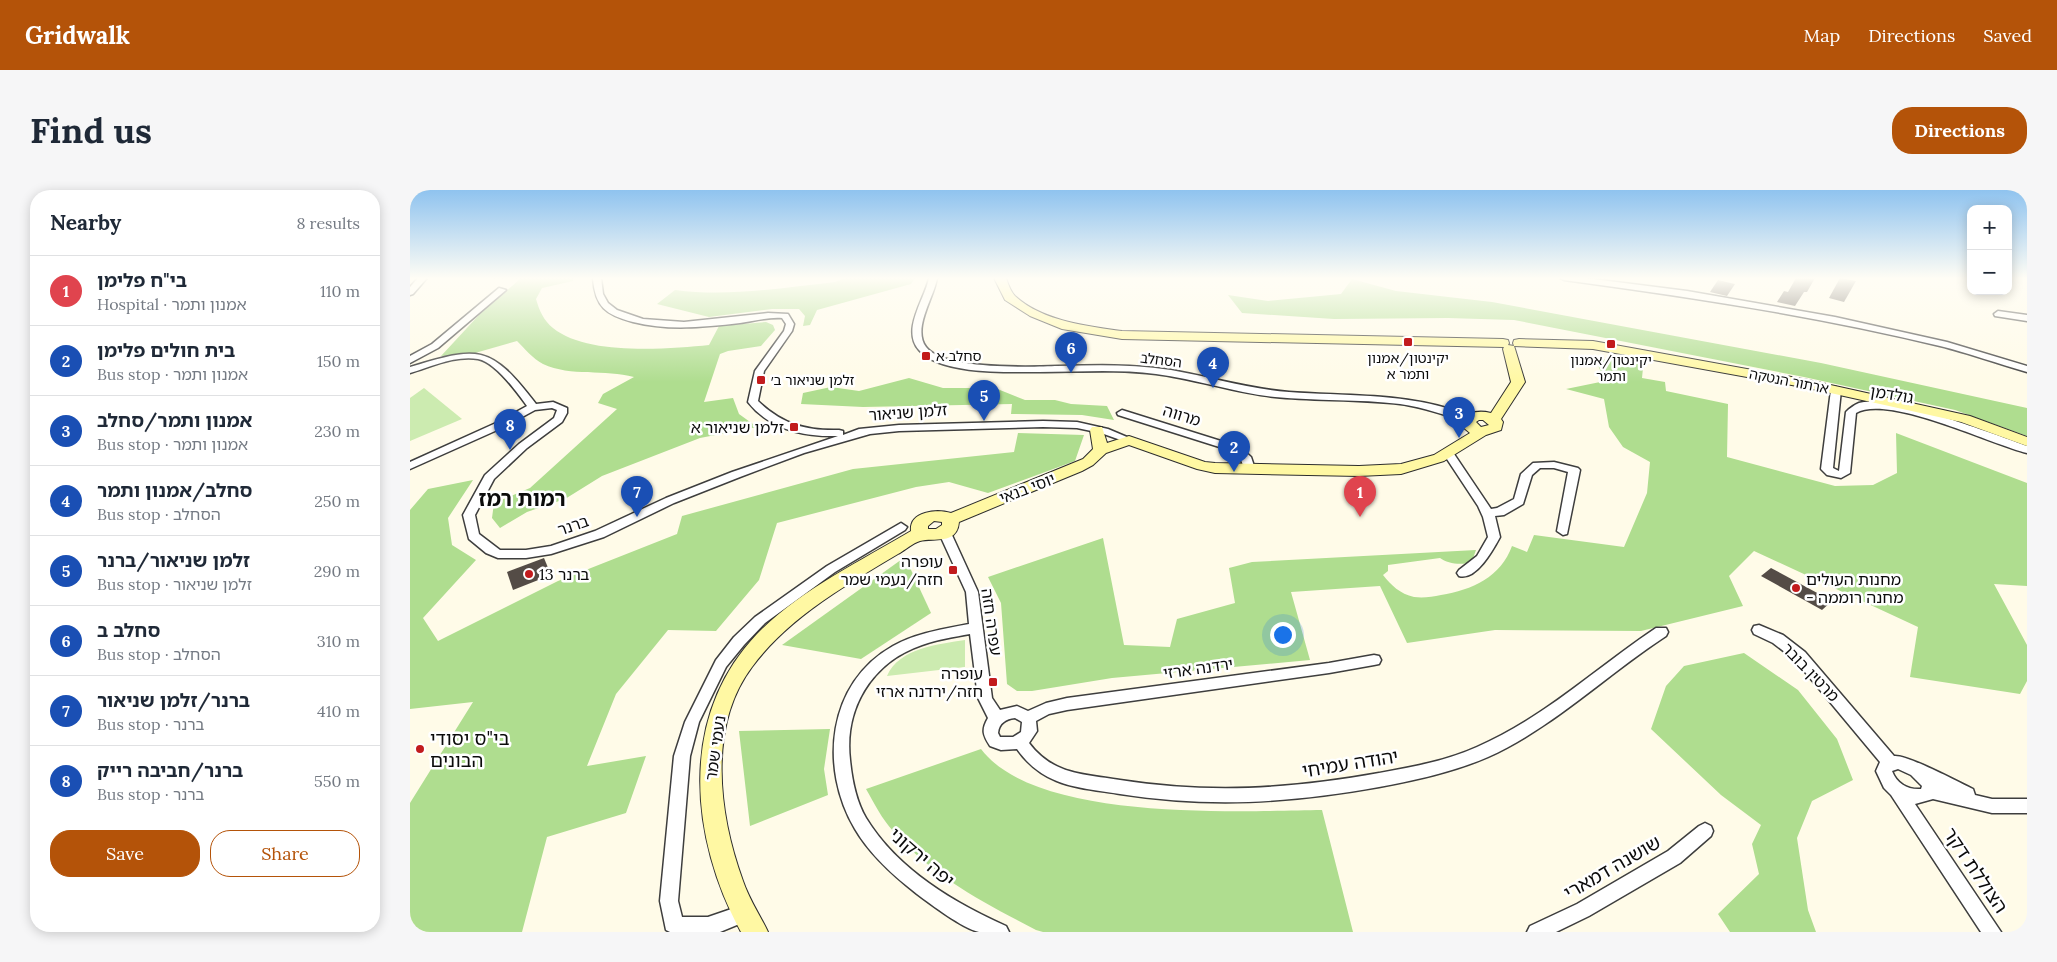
<!DOCTYPE html>
<meta charset="utf-8">
<style>
body{margin:0;font-family:Lora,"Noto Sans Hebrew",serif;background:#f6f6f7;color:#1f2937}
.controls{position:absolute;right:15px;top:15px;display:grid;overflow:hidden;border-radius:10px;box-shadow:0 2px 12px #0003}
.controls button{width:45px;height:45px;display:grid;place-items:center;padding:0;border:0;border-bottom:1px solid #e0e1e3;background:#fff;color:#1f2937;font:25px sans-serif}
.you{position:absolute;left:872px;top:444px;width:18px;height:18px;margin:-12px;border:4px solid #fff;border-radius:50%;background:#1a73e8;box-shadow:0 0 0 8px #1a73e833}
.badge{display:grid;place-items:center;width:32px;height:32px;border-radius:50%;background:#b45309;color:#fff;font-size:16px;font-weight:700}
.pin{position:absolute;translate:-50% -41px;filter:drop-shadow(0 1px 2px #0008)}
.pin::after{content:'';position:absolute;top:26px;width:18px;height:15px;background:inherit;clip-path:polygon(0 0,100% 0,50% 100%)}
.list{margin:0;padding:0;list-style:none}
h2{display:flex;justify-content:space-between;align-items:center;height:65px;margin:0;padding:0 20px;font-size:21px}
h2 small{font-size:16px;font-weight:400;color:#747a83}
.list li{display:grid;grid-template-columns:32px 1fr auto;gap:15px;align-items:center;box-sizing:border-box;height:70px;padding:0 20px;border-top:1px solid #e0e1e3}
.list b{display:block;font-size:19px;white-space:nowrap}
.list p{margin:0;font-size:16px;white-space:nowrap;color:#747a83}
.list em{font-size:16px;font-style:normal;color:#747a83}
.actions{display:flex;gap:10px;padding:15px 20px}
.actions a{flex:1;padding:11px 0;border:1px solid #b45309;border-radius:20px;text-align:center;font-size:18px;color:#b45309}
.actions .main{background:#b45309;color:#fff}
.map{position:relative;flex:none;width:1617px;height:742px;overflow:hidden;border-radius:20px}
header{display:flex;align-items:center;gap:30px;box-sizing:border-box;height:70px;padding:0 25px;background:#b45309;color:#fff}
header strong{font-size:24px}
nav{display:flex;gap:28px;margin-inline-start:auto;font-size:18px}
.intro{display:flex;align-items:center;justify-content:space-between;box-sizing:border-box;height:120px;padding:0 30px}
h1{margin:0;font-size:35px}
.button{padding:12px 22px;border-radius:20px;background:#b45309;color:#fff;font-size:18px;font-weight:700}
main{display:flex;gap:30px;padding:0 30px}
aside{flex:1;background:#fff;border-radius:20px;box-shadow:0 2px 12px #0003}
.map>svg:first-child{display:block}
.green{fill:#ccebb0}
.forest{fill:#afdd8f}
.building{fill:#544c46}
.lines{fill:none;stroke-linecap:round;stroke-linejoin:round}
.street-casing{stroke:#3e3e3e;stroke-width:3}
.secondary-casing{stroke:#2d2d2d;stroke-width:2}
.street{fill:#fff;fill-rule:evenodd}
.secondary{fill:#fff8a3;fill-rule:evenodd}
.poi-dot{fill:#c21b1d;stroke:#fff;stroke-width:2}
.labels{text-anchor:middle;stroke-width:5;stroke-linejoin:round;paint-order:stroke}
.far-poi-label{font-size:14px;fill:#0b0b0b;stroke:#fff;text-anchor:start}
.far-street-label{font-size:14px;fill:#0b0b0b;stroke:#fff}
.street-label{font-size:16px;fill:#0b0b0b;stroke:#fff}
.poi-label{font-size:16px;fill:#0b0b0b;stroke:#fff;text-anchor:end}
.near-poi-label{font-size:19px;fill:#0b0b0b;stroke:#fff;text-anchor:start}
.near-street-label{font-size:19px;fill:#0b0b0b;stroke:#fff}
.district-label{font-size:21px;font-weight:bold;fill:#0b0b0b;stroke:#fff}
</style>
<header>
<strong>Gridwalk</strong>
<nav><a>Map</a><a>Directions</a><a>Saved</a></nav>
</header>
<div class="intro"><h1>Find us</h1><a class="button">Directions</a></div>
<main>
<aside>
<h2>Nearby<small>8 results</small></h2>
<ul class="list">
<li><span class="badge" style="background:#e0444e">1</span><div><b>בי&quot;ח פלימן</b><p>Hospital · אמנון ותמר</p></div><em>110 m</em></li>
<li><span class="badge" style="background:#1a4fb4">2</span><div><b>בית חולים פלימן</b><p>Bus stop · אמנון ותמר</p></div><em>150 m</em></li>
<li><span class="badge" style="background:#1a4fb4">3</span><div><b>אמנון ותמר/סחלב</b><p>Bus stop · אמנון ותמר</p></div><em>230 m</em></li>
<li><span class="badge" style="background:#1a4fb4">4</span><div><b>סחלב/אמנון ותמר</b><p>Bus stop · הסחלב</p></div><em>250 m</em></li>
<li><span class="badge" style="background:#1a4fb4">5</span><div><b>זלמן שניאור/ברנר</b><p>Bus stop · זלמן שניאור</p></div><em>290 m</em></li>
<li><span class="badge" style="background:#1a4fb4">6</span><div><b>סחלב ב</b><p>Bus stop · הסחלב</p></div><em>310 m</em></li>
<li><span class="badge" style="background:#1a4fb4">7</span><div><b>ברנר/זלמן שניאור</b><p>Bus stop · ברנר</p></div><em>410 m</em></li>
<li><span class="badge" style="background:#1a4fb4">8</span><div><b>ברנר/חביבה רייק</b><p>Bus stop · ברנר</p></div><em>550 m</em></li>
</ul>
<div class="actions"><a class="main">Save</a><a>Share</a></div>
</aside>
<div class="map">
<svg width="1617" height="742" viewBox="0 0 1617 742">
<rect width="100%" height="100%" fill="#fffbe8"/>
<g class="green">
<polygon points="14,198 52,229 0,251 0,208"/>
<path d="M555 450V477L477 486C489 458 529 454 555 450Z"/>
</g>
<g class="forest">
<path d="M74 88H163V91L132 98 126 109C129 120 134 131 143 138 177 166 258 159 299 155L309 136 356 132 363 135 365 140 351 156 318 161 310 164 294 212 323 208 329 224 347 237 290 248 192 286 155 309 117 322 90 338 82 328 84 313 120 298 207 219 188 213 193 204 224 187C195 179 161 187 133 174 123 169 114 158 107 151L65 163 31 166 69 125 110 89Z"/>
<path d="M435 88H505L501 94 407 120 400 135 393 136 395 126 389 119H362L299 127 247 114 265 100C318 107 371 98 425 92Z"/>
<polygon points="942,89 986,101 1082,112 1411,173 1617,218 1617,246 1545,220 1394,187 1104,130 1038,128 924,129 832,123 818,105 858,111 931,104"/>
<path d="M1210 162 1234 168 1232 188 1255 192 1256 201 1318 214 1317 267 1425 296 1463 295 1487 283 1486 243 1617 293V396L1584 394 1617 455V491L1610 504 1500 487 1508 437 1344 361 1319 386 1333 416 1231 441 1085 440 997 453 970 396 881 402 900 470 702 488 622 501H607L597 494 591 413 578 387 693 348 714 455 760 457 767 429 825 413 819 378 842 372 1066 360 1062 371C1054 376 1038 374 1030 368L978 375V381L973 385C981 395 990 404 1004 407 1013 408 1022 407 1031 405 1062 400 1091 387 1102 356L1117 362 1124 345 1214 357 1237 303 1240 272 1213 257 1199 237 1194 209 1156 199 1195 191 1186 171 1198 169 1207 172 1214 167 1207 164Z"/>
<polygon points="499,188 533,198 585,198 615,210 645,210 661,214 697,216 704,230 672,225 601,224 602,214 453,217 391,214 393,203 421,197 449,201"/>
<polygon points="608,243 674,245 665,271 578,303 539,292 506,297 367,333 349,390 306,441 258,440 206,504 177,576 236,566 216,623 137,647 112,742 0,742 0,613 63,512 0,519 0,320 18,299 63,290 38,328 42,355 66,370 13,428 28,451 148,391 267,344 272,326 443,279 604,262"/>
<polygon points="495,367 521,423 451,469 372,455"/>
<polygon points="1334,463 1388,500 1427,549 1443,590 1402,611 1387,648 1398,720 1406,742 1320,742 1308,724 1349,684 1342,654 1351,635 1311,605 1241,539 1256,496 1274,476"/>
<polygon points="420,539 414,579 418,605 340,636 329,541"/>
<path d="M571 559C626 632 828 621 912 620L943 742H633L626 740C574 713 522 686 483 641 472 629 464 613 456 599Z"/>
</g>
<g class="building">
<polygon points="1386,88 1405,88 1397,102 1394,102 1385,116 1367,112 1374,101 1378,102"/>
<polygon points="1430,88 1446,91 1434,112 1419,108"/>
<polygon points="1308,90 1325,94 1317,106 1300,102"/>
<polygon points="134,368 141,385 103,400 97,382"/>
<polygon points="1361,378 1422,411 1412,420 1351,386"/>
</g>
<g class="lines">
<g class="street-casing">
<g id="street">
<polygon points="8,88 17,88 3,104 0,105 0,97"/>
<path d="M183 88H191L193 104 198 113 207 120 233 129 274 132 358 123 378 124 384 134 382 141 354 181 348 211C372 234 396 241 429 240L433 241V245L449 239 489 235 633 231 667 232 698 239 724 250 719 253 691 243 667 238 633 237 489 241 460 244 394 263 330 287 264 313 194 347 141 364 116 368H88L76 363 59 349 53 325 75 285 109 254 144 228 147 220 142 218 125 220 94 237 0 279V272L86 233 117 216C107 202 85 172 68 169 45 165 21 177 0 183V177C69 156 80 154 126 214L143 212 157 218V223L152 232 117 258 84 289 65 325 69 344 90 360H116L141 356 185 341 256 308 322 282 428 246C394 247 360 240 338 212L345 181 374 141 376 134 372 128C358 127 344 131 330 133 295 137 258 141 223 132 196 125 185 117 183 88Z"/>
<path d="M519 88H527C524 108 502 138 516 157 533 180 620 177 648 176 685 175 723 174 761 180 801 187 839 199 879 202 934 206 987 203 1040 219 1048 222 1059 223 1064 229L1059 232C1036 226 1014 217 990 214 948 209 906 211 865 207 825 203 786 189 746 184 707 179 668 182 629 182 598 182 530 185 509 160 491 140 515 109 519 88Z"/>
<path d="M1150 88H1175L1277 101 1425 127 1537 152 1617 176V182C1588 174 1559 163 1530 156 1406 126 1280 107 1154 90Z"/>
<polygon points="89,98 96,100 28,158 0,173 0,166 22,154"/>
<polygon points="1588,121 1617,125 1617,131 1585,126 1584,124"/>
<path d="M1426 197 1431 200 1423 278 1429 281 1436 222C1439 219 1444 215 1449 213 1479 204 1584 244 1617 256V263C1580 254 1478 204 1446 223L1440 283 1431 288 1417 285 1411 279 1421 200Z"/>
<polygon points="712,220 830,257 841,267 845,279 839,282 835,281 830,267 822,261 708,225 707,223"/>
<path d="M1038 260 1042 261 1081 319 1087 318 1104 309 1111 284 1123 273 1144 272 1168 278 1170 280 1157 344 1153 345 1147 341 1158 282 1144 278H1130L1122 285 1113 314 1094 325 1085 326 1090 347C1083 360 1066 391 1049 386L1047 383 1049 380 1067 366 1078 347 1073 327 1068 316 1033 263Z"/>
<polygon points="491,333 497,337 495,340 425,382 355,433 334,455 316,477 289,532 280,566 268,711 272,727 298,727 333,715 339,718 342,724 339,730 310,742 260,742 256,740 250,711 264,566 275,532 306,470 324,447 345,427 417,376"/>
<path d="M535 339 541 343 568 402 582 508 590 520 607 516 618 521 636 513 657 508 919 473 964 465 969 466 971 470 969 474 964 475 919 483 657 520 639 524 626 531 627 541 619 553C643 585 674 584 710 590 800 604 880 599 969 583 1002 577 1036 571 1067 557 1134 528 1186 478 1246 438H1256L1258 442 1256 446C1196 485 1144 537 1078 567 1043 582 1006 590 969 597 880 613 800 618 710 604 667 597 634 597 607 559L591 560 580 556C573 545 571 540 578 528L568 508 560 444C544 447 528 449 512 455 462 472 434 518 440 570 442 590 446 611 456 628 487 679 544 713 596 736L599 742C590 742 578 742 569 742 552 738 522 715 507 704 484 686 460 665 445 639 409 578 417 493 483 456 506 443 533 439 559 434L556 402 529 343ZM605 528 612 532 611 542 603 547H590L588 543C589 533 596 529 605 528Z"/>
<path d="M1349 435 1373 445 1395 462 1484 566C1496 564 1548 592 1563 599L1565 605 1582 609H1617V623H1582L1523 609 1505 614 1591 742H1571L1481 605 1474 598 1466 581 1470 572 1385 470 1363 453 1344 444 1342 440 1344 436ZM1488 579 1501 585 1512 596 1511 599C1498 600 1487 594 1482 581Z"/>
<polygon points="1295,633 1301,636 1303,641 1301,646 1270,673 1179,726 1146,742 1117,742 1120,736 1167,714 1258,661 1289,636"/>
</g>
</g>
<g class="secondary-casing">
<g id="secondary">
<path d="M584 88H596C598 94 601 102 605 106 632 131 677 136 712 141L1093 149 1098 150 1099 153 1098 155 1104 156 1105 159 1115 192 1091 229 1093 232 1091 240 1076 245 1034 271 991 284 949 286 805 283 787 279 719 255 696 263 683 275 672 281 549 332C547 356 523 347 510 351 503 353 495 360 488 364 466 377 444 390 423 404 393 424 364 447 342 477 297 537 309 625 333 691 339 709 350 725 358 742H331C280 648 268 527 347 444 390 400 449 372 501 341 499 321 527 319 541 323L673 269 683 259 680 240 682 237H692L697 253 719 246 795 272 805 273 949 276 991 274 1024 265 1060 243 1054 238 1051 231C1058 222 1069 220 1081 223L1101 192 1093 159 1094 157 712 149 652 139 620 126 595 110ZM1069 230H1073L1079 235 1071 237 1066 232ZM524 331 532 332V335L526 339H518V336Z"/>
<polygon points="1109,149 1183,151 1398,190 1560,226 1617,247 1617,256 1551,232 1398,198 1183,159 1104,156 1103,153 1104,150"/>
</g>
</g>
<use href="#street" class="street"/>
<use href="#secondary" class="secondary"/>
</g>
<linearGradient id="sky" x2="0" y2="1"><stop stop-color="#8fc3ef"/><stop offset="0.46" stop-color="#fffdf5"/><stop offset="1" stop-color="#fffdf5" stop-opacity="0"/></linearGradient>
<rect width="1617" height="192" fill="url(#sky)"/>
<g class="poi-dot">
<rect x="993" y="147" width="10" height="10" rx="2.5"/>
<rect x="1196" y="149" width="10" height="10" rx="2.5"/>
<rect x="511" y="161" width="10" height="10" rx="2.5"/>
<rect x="346" y="185" width="10" height="10" rx="2.5"/>
<rect x="379" y="232" width="10" height="10" rx="2.5"/>
<rect x="538" y="375" width="10" height="10" rx="2.5"/>
<circle cx="119" cy="384" r="5"/>
<circle cx="1386" cy="398" r="5"/>
<rect x="578" y="487" width="10" height="10" rx="2.5"/>
<circle cx="10" cy="559" r="5"/>
</g>
<g class="labels">
<g class="far-poi-label">
<text x="526" y="171">סחלב א</text>
<text x="998" y="173" text-anchor="middle">יקינטון/אמנון<tspan x="998" dy="16">ותמר א</tspan></text>
<text x="1201" y="175" text-anchor="middle">יקינטון/אמנון<tspan x="1201" dy="16">ותמר</tspan></text>
<text x="361" y="195">זלמן שניאור ב׳</text>
</g>
<g class="far-street-label">
<text transform="translate(751 170) rotate(7)" y="5">הסחלב</text>
<text transform="translate(1379 191) rotate(11)" y="5">ארתור הנטקה</text>
</g>
<g class="street-label">
<text transform="translate(1482 204) rotate(9)" y="6">גולדמן</text>
<text transform="translate(498 222) rotate(-4)" y="6">זלמן שניאור</text>
<text transform="translate(772 225) rotate(17)" y="6">מרווה</text>
<text transform="translate(617 298) rotate(-21)" y="6">יוסי בנאי</text>
<text transform="translate(163 335) rotate(-19)" y="6">ברנר</text>
<text transform="translate(582 432) rotate(82)" y="6">עפרה חזה</text>
<text transform="translate(788 478) rotate(-8)" y="6">ירדנה ארזי</text>
<text transform="translate(1401 482) rotate(46)" y="6">מרטין בובר</text>
<text transform="translate(305 558) rotate(-82)" y="6">נעמי שמר</text>
</g>
<g class="poi-label">
<text x="374" y="243">זלמן שניאור א</text>
<text x="533" y="377">עופרה<tspan x="533" dy="18">חזה/נעמי שמר</tspan></text>
<text x="129" y="390" text-anchor="start">ברנר 13</text>
<text x="1396" y="395" text-anchor="start">מחנות העולים<tspan x="1396" dy="18">- מחנה רוממה</tspan></text>
<text x="573" y="489">עופרה<tspan x="573" dy="18">חזה/ירדנה ארזי</tspan></text>
</g>
<g class="near-poi-label">
<text x="20" y="555">בי"ס יסודי<tspan x="20" dy="22">הבונים</tspan></text>
</g>
<g class="near-street-label">
<text transform="translate(940 573) rotate(-9)" y="7">יהודה עמיחי</text>
<text transform="translate(512 667) rotate(41)" y="7">יפה ירקוני</text>
<text transform="translate(1202 677) rotate(-30)" y="7">שושנה דמארי</text>
<text transform="translate(1566 680) rotate(56)" y="7">הצוללת דקר</text>
</g>
<g class="district-label">
<text x="112" y="316">רמות רמז</text>
</g>
</g>
</svg>
<div class="controls">
<button>+</button>
<button>−</button>
</div>
<div class="you"></div>
<div class="pin badge" style="left:950px;top:327px;background:#e0444e">1</div>
<div class="pin badge" style="left:824px;top:282px;background:#1a4fb4">2</div>
<div class="pin badge" style="left:1049px;top:248px;background:#1a4fb4">3</div>
<div class="pin badge" style="left:803px;top:198px;background:#1a4fb4">4</div>
<div class="pin badge" style="left:574px;top:231px;background:#1a4fb4">5</div>
<div class="pin badge" style="left:661px;top:183px;background:#1a4fb4">6</div>
<div class="pin badge" style="left:227px;top:327px;background:#1a4fb4">7</div>
<div class="pin badge" style="left:100px;top:260px;background:#1a4fb4">8</div>
</div>
</main>
